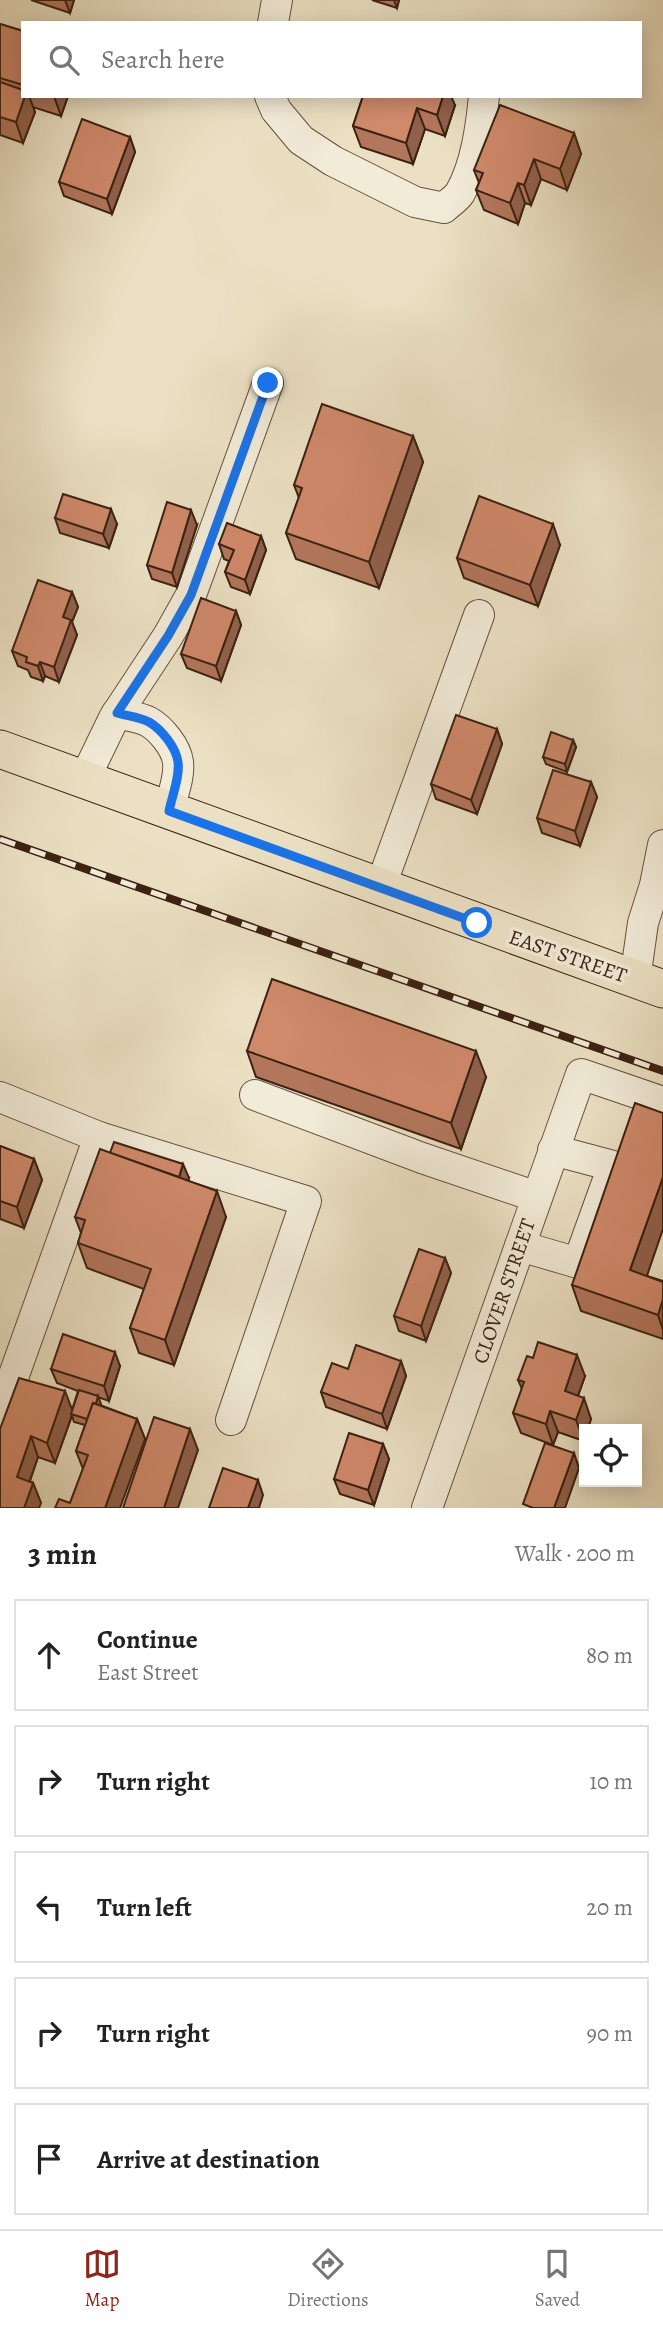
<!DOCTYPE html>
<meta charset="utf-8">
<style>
body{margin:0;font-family:Alegreya,serif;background:#f6f6f6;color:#222}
.controls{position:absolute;right:21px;bottom:21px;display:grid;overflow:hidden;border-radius:0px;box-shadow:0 4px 18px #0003}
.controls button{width:63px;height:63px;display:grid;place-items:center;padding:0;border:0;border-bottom:2px solid #e0e0e0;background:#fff;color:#222;font:35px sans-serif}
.stop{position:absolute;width:21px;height:21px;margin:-16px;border:5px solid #1a73e8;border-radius:50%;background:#fff}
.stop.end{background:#1a73e8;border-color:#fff;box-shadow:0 2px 7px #0008}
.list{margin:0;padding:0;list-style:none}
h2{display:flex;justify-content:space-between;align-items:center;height:91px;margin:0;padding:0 28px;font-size:30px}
h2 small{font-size:23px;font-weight:400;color:#767676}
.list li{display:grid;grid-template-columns:46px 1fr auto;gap:21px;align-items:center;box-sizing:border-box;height:112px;margin:0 14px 14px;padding:0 14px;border:2px solid #e0e0e0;border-radius:0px}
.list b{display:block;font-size:26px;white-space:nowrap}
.list p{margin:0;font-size:23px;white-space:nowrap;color:#767676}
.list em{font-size:23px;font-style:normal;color:#767676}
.icon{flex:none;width:38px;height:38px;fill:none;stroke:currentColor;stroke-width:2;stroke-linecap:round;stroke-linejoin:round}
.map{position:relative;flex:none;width:663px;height:1508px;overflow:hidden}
.search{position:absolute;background:#fff;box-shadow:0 4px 18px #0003;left:21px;right:21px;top:21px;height:77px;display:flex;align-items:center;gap:18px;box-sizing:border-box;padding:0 24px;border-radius:0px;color:#767676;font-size:26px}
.sheet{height:721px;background:#fff}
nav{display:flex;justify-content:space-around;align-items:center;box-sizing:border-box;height:98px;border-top:2px solid #e0e0e0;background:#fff;font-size:19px;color:#767676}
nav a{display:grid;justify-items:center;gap:4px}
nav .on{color:#8f2418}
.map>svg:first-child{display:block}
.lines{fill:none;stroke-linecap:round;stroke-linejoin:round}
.minor-casing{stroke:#67513e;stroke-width:32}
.major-casing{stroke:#3b2111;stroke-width:39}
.minor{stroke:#f2ebd8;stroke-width:30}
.major{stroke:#ebe0c3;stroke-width:37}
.rail-casing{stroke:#3b2111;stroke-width:8}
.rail{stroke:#f2ebd8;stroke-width:5;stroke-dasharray:16;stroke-linecap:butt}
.wall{fill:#b2765c;stroke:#3b2111;stroke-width:2}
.shaded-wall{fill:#91604b;stroke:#3b2111;stroke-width:2}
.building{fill:#cf896b;stroke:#3b2111;stroke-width:2}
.route{stroke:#1a73e8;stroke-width:9}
.labels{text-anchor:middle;stroke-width:7;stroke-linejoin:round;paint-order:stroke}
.street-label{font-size:21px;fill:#3b2111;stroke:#f2ebd8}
</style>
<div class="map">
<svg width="663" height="1508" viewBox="0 0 663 1508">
<rect width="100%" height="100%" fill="#ebe0c3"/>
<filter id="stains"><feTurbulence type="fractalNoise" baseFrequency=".00286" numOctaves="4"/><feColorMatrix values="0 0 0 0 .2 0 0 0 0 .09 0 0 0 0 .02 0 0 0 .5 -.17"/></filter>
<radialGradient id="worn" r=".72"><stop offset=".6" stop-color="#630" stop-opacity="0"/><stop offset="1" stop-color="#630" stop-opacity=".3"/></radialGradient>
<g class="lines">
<g class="minor-casing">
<g id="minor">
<polyline points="273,23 277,0"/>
<path d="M270 96 276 110 301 140 333 161 415 202 444 208C449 203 456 199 460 193 476 165 481 127 484 96"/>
<path d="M117 713C127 716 139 717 149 722 161 729 176 747 178 762 180 777 172 796 169 811"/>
<polyline points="84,780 114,718 168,636 191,595 268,383"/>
<polyline points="380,888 479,615"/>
<polyline points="635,979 643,923 655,885 663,845"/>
<polyline points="255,1095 422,1158 537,1197"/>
<polyline points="0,1097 99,1137"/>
<polyline points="520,1246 578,1263 613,1166 553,1150"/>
<polyline points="0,1414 99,1137 306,1201 231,1420"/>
<polyline points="427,1508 581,1074 663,1102"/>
</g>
</g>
<g class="major-casing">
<polyline id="major" points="0,749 663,989"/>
</g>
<use href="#minor" class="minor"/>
<use href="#major" class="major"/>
<g class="rail-casing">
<polyline id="rail" points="0,839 663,1071"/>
</g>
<use href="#rail" class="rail"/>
</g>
<g class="wall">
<polygon points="31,0 74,0 70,13"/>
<polygon points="372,0 399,0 397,8"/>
<polygon points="0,24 23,31 23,96 68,96 61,116 33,107 35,112 23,143 0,135"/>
<polygon points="363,96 455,105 445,136 425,129 413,164 361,147 353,126"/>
<polygon points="574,133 581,154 567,190 541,179 531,205 525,203 518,224 484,210 476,190 479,183 474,170"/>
<polygon points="130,137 135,152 112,214 64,196 59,182"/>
<polygon points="413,436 423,462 379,588 296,559 286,533 299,498 294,485"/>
<polygon points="55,518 117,524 109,548 60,533"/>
<polygon points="197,525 177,587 152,579 147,565"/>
<polygon points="261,536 266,550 250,594 231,587 225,572 229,561 224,559 219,544"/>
<polygon points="560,545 538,606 464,578 457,558"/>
<polygon points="72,592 78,607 72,622 77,635 59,682 45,676 43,681 31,677 28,670 18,666 12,651"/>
<polygon points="236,611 241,625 221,681 187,668 181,654"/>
<polygon points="497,729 502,744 477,814 436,799 431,784"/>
<polygon points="573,740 576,747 567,772 546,764 543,757"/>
<polygon points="591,782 597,797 580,846 542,833 537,818"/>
<polygon points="247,1051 486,1077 461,1149 256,1077"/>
<polygon points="0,1146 34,1159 42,1180 24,1228 0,1219"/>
<polygon points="189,1178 188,1181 226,1217 174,1365 139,1353 130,1328 144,1289 87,1268 78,1243 81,1233 75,1217"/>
<polygon points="445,1258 451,1273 426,1341 399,1331 394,1316"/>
<polygon points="647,1276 663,1281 663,1339 581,1311 572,1285"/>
<polygon points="401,1361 406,1376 387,1429 326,1407 321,1392 348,1369"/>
<polygon points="120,1366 109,1401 98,1397 100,1405 137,1419 145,1439 70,1503 83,1469 76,1451 85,1425 74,1422 72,1416 55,1463 38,1457 30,1481 33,1483 41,1503 0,1429 72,1410 78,1391 57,1383 51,1369"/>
<polygon points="585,1376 578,1396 591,1419 584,1429 584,1441 558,1432 553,1445 521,1433 513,1413 522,1389 518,1380"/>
<polygon points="383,1444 389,1459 374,1505 340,1494 334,1479"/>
</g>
<g class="shaded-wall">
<polygon points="65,0 74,0 70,13"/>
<polygon points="394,0 399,0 397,8"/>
<polygon points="25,96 29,96 35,112 23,143 16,122"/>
<polygon points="54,96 68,96 61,116"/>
<polygon points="443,96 451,96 455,105 445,136 437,115"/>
<polygon points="417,108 425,129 413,164 406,143"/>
<polygon points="574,133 581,154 567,190 560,169"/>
<polygon points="130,137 135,152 112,214 107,199"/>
<polygon points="534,159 541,179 531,205 524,185"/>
<polygon points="518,183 525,203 518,224 510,203"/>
<polygon points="413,436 423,462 379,588 369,562"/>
<polygon points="111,509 117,524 109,548 103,534"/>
<polygon points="191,510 197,525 177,587 172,573"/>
<polygon points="553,524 560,545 538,606 530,585"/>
<polygon points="261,536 266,550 250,594 245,580"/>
<polygon points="72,592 78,607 72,622 77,635 59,682 54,667 63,617"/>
<polygon points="236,611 241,625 221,681 216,666"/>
<polygon points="40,662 45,676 43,681 38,666"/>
<polygon points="497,729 502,744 477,814 471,800"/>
<polygon points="573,740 576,747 567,772 565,764"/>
<polygon points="591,782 597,797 580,846 575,831"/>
<polygon points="476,1051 486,1077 461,1149 451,1123"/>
<polygon points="34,1159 42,1180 24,1228 17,1207"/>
<polygon points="183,1164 189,1178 184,1193 179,1178"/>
<polygon points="663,1177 663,1229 640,1296 630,1270"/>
<polygon points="217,1191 226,1217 174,1365 165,1340"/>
<polygon points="445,1258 451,1273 426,1341 421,1326"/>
<polygon points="663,1299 663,1330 658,1315"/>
<polygon points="115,1352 120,1366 109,1401 104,1386"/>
<polygon points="577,1355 585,1376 572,1412 565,1391"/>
<polygon points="401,1361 406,1376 387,1429 382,1414"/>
<polygon points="65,1391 73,1412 55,1463 47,1443"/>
<polygon points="98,1396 101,1404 93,1428 91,1420"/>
<polygon points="584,1398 591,1419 588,1429 584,1429 584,1441 576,1420"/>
<polygon points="550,1411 558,1432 553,1445 546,1424"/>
<polygon points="137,1419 145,1439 120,1508 105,1508"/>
<polygon points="190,1429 198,1450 178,1508 164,1508"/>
<polygon points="31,1436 38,1457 24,1497 17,1477"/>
<polygon points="383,1444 389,1459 374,1505 368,1490"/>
<polygon points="574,1453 579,1468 565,1508 554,1508"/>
<polygon points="258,1480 263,1495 259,1508 248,1508"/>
<polygon points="33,1483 41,1503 39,1508 24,1508"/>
</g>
<g class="building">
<polygon points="0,24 23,31 23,85 0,78"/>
<polygon points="0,82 23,90 23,96 25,96 16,122 0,117"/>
<polygon points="363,96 443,96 437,115 417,108 406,143 353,126"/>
<polygon points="500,105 574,133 560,169 534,159 524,185 518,183 510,203 476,190 483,173 474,170"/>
<polygon points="82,119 130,137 107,199 59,182"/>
<polygon points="322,404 413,436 369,562 286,533 302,488 294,485"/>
<polygon points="63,494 111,509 103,534 55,518"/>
<polygon points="479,496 553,524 530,585 457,558"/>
<polygon points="167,502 191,510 172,573 147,565"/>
<polygon points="227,523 261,536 245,580 225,572 234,550 219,544"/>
<polygon points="38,580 72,592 63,617 71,620 54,667 40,662 38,666 26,662 27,657 12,651"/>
<polygon points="201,598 236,611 216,666 181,654"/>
<polygon points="456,715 497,729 471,800 431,784"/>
<polygon points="551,732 573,740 565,764 543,757"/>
<polygon points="553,770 591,782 575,831 537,818"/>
<polygon points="272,979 476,1051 451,1123 247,1051"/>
<polygon points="635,1103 663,1113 663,1177 630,1270 663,1282 663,1299 658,1315 572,1285"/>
<polygon points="114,1142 183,1164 179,1177 110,1153"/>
<polygon points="0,1146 34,1159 17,1207 0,1201"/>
<polygon points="100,1149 217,1191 165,1340 130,1328 151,1269 78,1243 85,1220 75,1217"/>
<polygon points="419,1249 445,1258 421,1326 394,1316"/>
<polygon points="63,1334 115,1352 104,1386 51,1369"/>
<polygon points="538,1342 577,1355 565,1391 584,1398 576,1420 550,1411 546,1424 513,1413 524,1382 518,1380 527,1356 533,1358"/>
<polygon points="356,1345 401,1361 382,1414 321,1392 332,1363 348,1369"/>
<polygon points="19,1378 65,1391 47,1443 31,1436 17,1477 33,1483 24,1508 0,1508 0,1429"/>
<polygon points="79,1390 98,1396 96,1404 93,1403 87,1419 71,1414"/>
<polygon points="93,1403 137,1419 105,1508 55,1508 59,1499 70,1503 88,1455 76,1451"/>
<polygon points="154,1417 190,1429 164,1508 123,1508"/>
<polygon points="349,1433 383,1444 368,1490 334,1479"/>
<polygon points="545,1443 574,1453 554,1508 533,1508 523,1504"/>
<polygon points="223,1468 258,1480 248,1508 209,1508"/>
</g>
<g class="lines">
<path class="route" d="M268 383 191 595 168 636 117 713C127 716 139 717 149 722 161 729 176 747 178 762 180 777 172 796 169 811L477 923"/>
</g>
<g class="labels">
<g class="street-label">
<text transform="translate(568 956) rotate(19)" y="7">EAST STREET</text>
<text transform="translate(504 1291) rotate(-71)" y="7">CLOVER STREET</text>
</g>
</g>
<rect width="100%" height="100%" filter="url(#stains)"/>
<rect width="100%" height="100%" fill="url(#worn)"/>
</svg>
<div class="controls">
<button><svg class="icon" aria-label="locate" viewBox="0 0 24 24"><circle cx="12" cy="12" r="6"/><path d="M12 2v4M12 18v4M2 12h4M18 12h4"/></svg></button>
</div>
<div class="stop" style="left:477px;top:923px"></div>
<div class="stop end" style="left:268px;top:383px"></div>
<div class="search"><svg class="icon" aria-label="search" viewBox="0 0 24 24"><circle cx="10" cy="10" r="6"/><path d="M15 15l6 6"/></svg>Search here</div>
</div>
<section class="sheet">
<h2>3 min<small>Walk · 200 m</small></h2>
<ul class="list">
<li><svg class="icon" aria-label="ahead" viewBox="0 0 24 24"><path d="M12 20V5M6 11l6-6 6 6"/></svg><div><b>Continue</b><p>East Street</p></div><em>80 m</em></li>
<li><svg class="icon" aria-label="right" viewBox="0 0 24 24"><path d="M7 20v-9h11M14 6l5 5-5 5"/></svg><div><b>Turn right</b></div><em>10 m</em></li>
<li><svg class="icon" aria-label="left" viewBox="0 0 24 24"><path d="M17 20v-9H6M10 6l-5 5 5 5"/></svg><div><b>Turn left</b></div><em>20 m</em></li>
<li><svg class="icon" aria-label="right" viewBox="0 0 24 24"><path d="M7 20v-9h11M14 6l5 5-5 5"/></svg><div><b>Turn right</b></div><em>90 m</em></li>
<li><svg class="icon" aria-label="arrive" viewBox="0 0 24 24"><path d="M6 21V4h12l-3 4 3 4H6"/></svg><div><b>Arrive at destination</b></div></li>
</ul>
</section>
<nav>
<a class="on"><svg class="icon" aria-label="map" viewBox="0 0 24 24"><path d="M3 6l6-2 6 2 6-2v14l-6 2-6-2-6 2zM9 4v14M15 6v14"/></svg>Map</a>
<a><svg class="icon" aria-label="directions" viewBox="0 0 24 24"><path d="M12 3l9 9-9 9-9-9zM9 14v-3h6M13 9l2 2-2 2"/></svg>Directions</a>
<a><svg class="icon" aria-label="saved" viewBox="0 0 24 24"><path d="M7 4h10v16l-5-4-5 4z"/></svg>Saved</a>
</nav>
